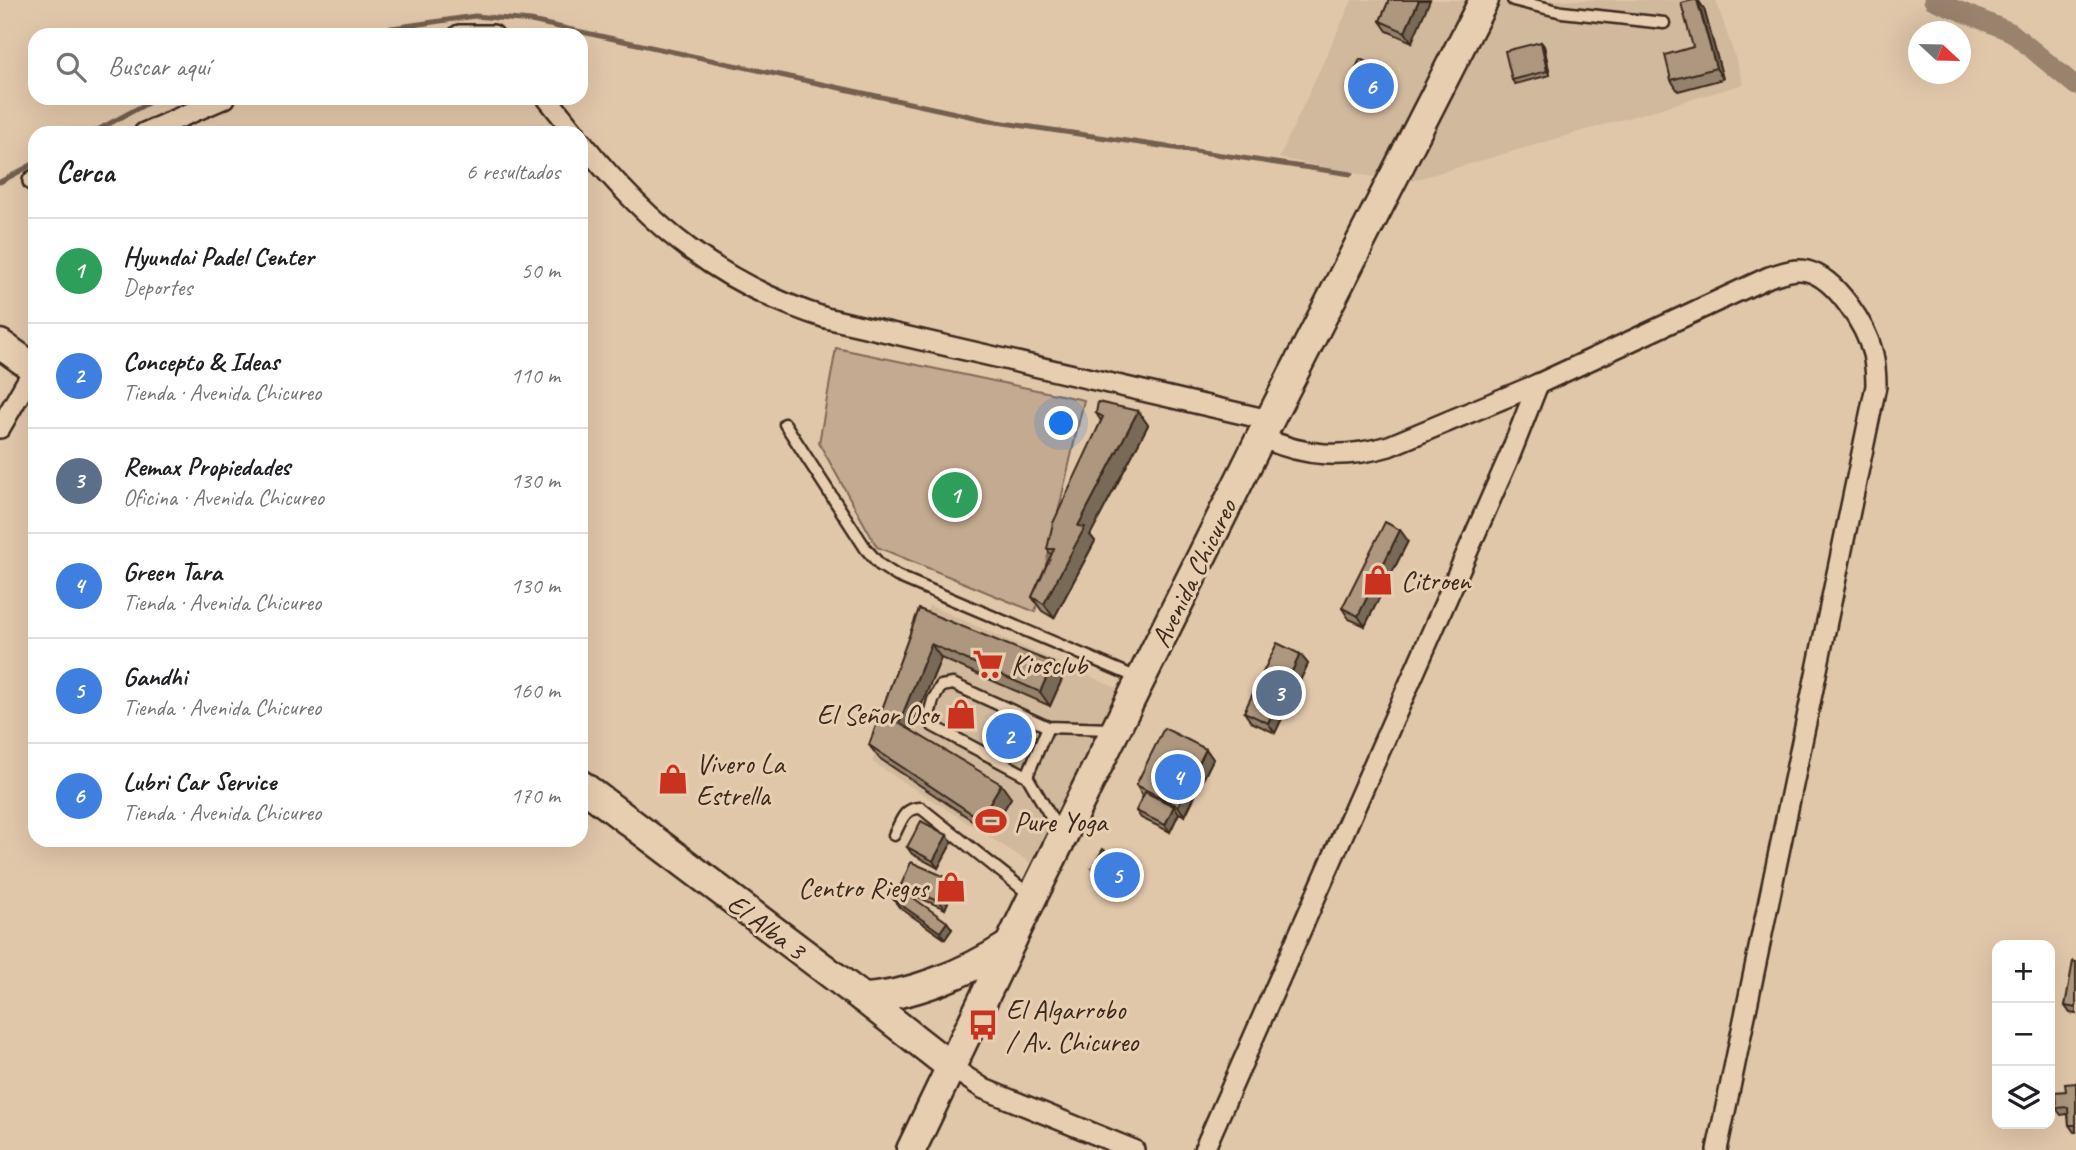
<!DOCTYPE html>
<html lang="es">
<meta charset="utf-8">
<style>
body{margin:0;font-family:Caveat,sans-serif;background:#f6f6f6;color:#202124}
.controls{position:absolute;right:21px;bottom:21px;display:grid;overflow:hidden;border-radius:14px;box-shadow:0 7px 28px #0002}
.controls button{width:63px;height:63px;display:grid;place-items:center;padding:0;border:0;border-bottom:2px solid #e0e0e0;background:#fff;color:#202124;font:35px sans-serif}
.compass{position:absolute;left:1908px;top:21px;width:63px;height:63px;border-radius:50%;background:#fff;box-shadow:0 7px 28px #0002;rotate:112deg}
.you{position:absolute;left:1062px;top:424px;width:24px;height:24px;margin:-18px;border:5px solid #fff;border-radius:50%;background:#1a73e8;box-shadow:0 0 0 10px #1a73e833}
.badge{display:grid;place-items:center;width:46px;height:46px;border-radius:50%;background:#c8321e;color:#fff;font-size:23px;font-weight:700}
.pin{position:absolute;translate:-50% -50%;border:4px solid #fff;box-shadow:0 2px 7px #0006}
.list{margin:0;padding:0;list-style:none}
h2{display:flex;justify-content:space-between;align-items:center;height:91px;margin:0;padding:0 28px;font-size:30px}
h2 small{font-size:23px;font-weight:400;color:#757577}
.list li{display:grid;grid-template-columns:46px 1fr auto;gap:21px;align-items:center;box-sizing:border-box;height:105px;padding:0 28px;border-top:2px solid #e0e0e0}
.list b{display:block;font-size:26px;white-space:nowrap}
.list p{margin:0;font-size:23px;white-space:nowrap;color:#757577}
.list em{font-size:23px;font-style:normal;color:#757577}
.icon{flex:none;width:38px;height:38px;fill:none;stroke:currentColor;stroke-width:2;stroke-linecap:round;stroke-linejoin:round}
.map{position:relative;flex:none;width:2076px;height:1150px;overflow:hidden}
.search{position:absolute;background:#fff;box-shadow:0 7px 28px #0002;left:28px;top:28px;width:560px;height:77px;display:flex;align-items:center;gap:18px;box-sizing:border-box;padding:0 24px;border-radius:21px;color:#757577;font-size:26px}
.panel{position:absolute;background:#fff;box-shadow:0 7px 28px #0002;left:28px;top:126px;width:560px;height:721px;border-radius:21px}
.map>svg:first-child{display:block}
.built{fill:#d1b99d}
.green{fill:#c3aa90;stroke:#7f6a57;stroke-width:2}
.lines{fill:none;stroke-linecap:round;stroke-linejoin:round}
.stream{stroke:#735f4d;stroke-width:5}
.canal{stroke:#99836d;stroke-width:19}
.lane-casing{stroke:#3b2a1e;stroke-width:15}
.street-casing{stroke:#3b2a1e;stroke-width:24}
.secondary-casing{stroke:#3b2a1e;stroke-width:33}
.lane{stroke:#e8ceb0;stroke-width:10}
.street{stroke:#e8ceb0;stroke-width:19}
.secondary{stroke:#e8ceb0;stroke-width:28}
.wall{fill:#95826d;stroke:#3b2a1e;stroke-width:2}
.shaded-wall{fill:#796a59;stroke:#3b2a1e;stroke-width:2}
.building{fill:#ad977f;stroke:#3b2a1e;stroke-width:2}
.labels{text-anchor:middle;stroke-width:6;stroke-linejoin:round;paint-order:stroke}
.street-label{font-size:28px;fill:#3b2a1e;stroke:#e8ceb0}
.poi-label{font-size:28px;fill:#3b2a1e;stroke:#e8ceb0;text-anchor:start}
</style>
<div class="map">
<svg width="2076" height="1150" viewBox="0 0 2076 1150">
<rect width="100%" height="100%" fill="#e1c7aa"/>
<filter id="ink" filterUnits="userSpaceOnUse"><feTurbulence type="fractalNoise" baseFrequency=".0143" numOctaves="2"/><feDisplacementMap in="SourceGraphic" scale="14" xChannelSelector="R" yChannelSelector="G"/><feConvolveMatrix kernelMatrix="1 2 1 2 8 2 1 2 1" color-interpolation-filters="sRGB"/></filter>
<g filter="url(#ink)">
<g class="built">
<polygon points="1352,0 1716,0 1744,84 1404,183 1279,158"/>
<polygon points="929,605 1119,689 1038,868 872,762"/>
</g>
<polygon class="green" points="836,348 1084,400 1035,612 877,547 819,443"/>
<g class="lines">
<g class="stream">
<polyline points="361,35 385,29 475,16 531,21 997,122 1351,174"/>
<polyline points="92,133 157,98"/>
<polyline points="0,182 35,163"/>
</g>
<polyline class="canal" points="1933,0 2011,32 2076,86"/>
<g class="lane-casing">
<g id="lane">
<polyline points="1513,0 1562,12 1664,23"/>
<polyline points="785,424 866,549 880,565 897,576 1140,679"/>
<polyline points="1027,776 1048,727"/>
<polyline points="1059,831 1027,776 933,726 929,715 933,700 941,686 953,684 1048,727 1112,729"/>
<path d="M894 835C901 822 904 807 921 808L1029 894"/>
</g>
</g>
<g class="street-casing">
<g id="street">
<polyline points="459,35 493,35"/>
<polyline points="547,98 575,133"/>
<polyline points="144,133 225,98"/>
<path d="M581 141C649 226 721 285 826 318L1269 420"/>
<polyline points="33,181 35,180"/>
<polyline points="0,428 34,369"/>
<path d="M1261 437C1304 457 1344 459 1389 446L1538 384 1769 277C1782 273 1794 268 1807 271 1836 278 1866 326 1873 354 1875 364 1876 375 1876 386L1717 1150"/>
<polyline points="951,1067 984,1089 1134,1150"/>
<polyline points="1204,1150 1510,455 1538,384"/>
</g>
</g>
<g class="secondary-casing">
<g id="secondary">
<polyline points="0,344 35,369"/>
<polyline points="581,785 863,998 951,1067"/>
<path d="M863 998C911 996 968 972 1008 946"/>
<polyline points="911,1150 1033,896 1261,437 1484,0"/>
</g>
</g>
<use href="#lane" class="lane"/>
<use href="#street" class="street"/>
<use href="#secondary" class="secondary"/>
</g>
<g class="wall">
<polygon points="1389,0 1412,42 1387,31 1380,21"/>
<polygon points="1698,0 1704,9 1723,79 1678,91 1671,80 1693,47"/>
<polygon points="1541,42 1544,46 1550,75 1515,84 1512,80"/>
<polygon points="1385,71 1390,78 1377,106 1352,95 1347,88"/>
<polygon points="1138,411 1148,425 1090,535 1095,541 1054,618 1042,611 1032,597 1051,555 1047,549 1101,421 1096,413"/>
<polygon points="1400,530 1408,541 1365,626 1349,619 1342,608"/>
<polygon points="919,609 1063,677 1050,706 941,658 911,730 1011,798 990,832 879,758 869,745"/>
<polygon points="1300,654 1308,664 1275,733 1251,722 1244,712"/>
<polygon points="1206,749 1213,759 1185,816 1179,813 1170,832 1141,818 1136,811 1143,796 1136,785"/>
<polygon points="952,842 938,868 912,854 907,847"/>
<polygon points="1092,868 1133,868 1138,875 1127,893 1097,875"/>
<polygon points="901,885 955,886 945,909 906,892"/>
<polygon points="894,900 947,922 952,929 945,939 899,907"/>
<polygon points="2076,962 2076,1014 2070,1013 2065,1006"/>
<polygon points="2076,1083 2076,1132 2074,1132 2069,1125 2068,1114 2061,1115 2056,1108"/>
</g>
<g class="shaded-wall">
<polygon points="1419,0 1430,0 1412,42 1405,32"/>
<polygon points="1698,0 1704,9 1723,79 1716,68"/>
<polygon points="1541,42 1544,46 1550,75 1547,71"/>
<polygon points="1385,71 1390,78 1377,106 1372,99"/>
<polygon points="1138,411 1148,425 1090,535 1095,541 1054,618 1044,604 1078,526"/>
<polygon points="1400,530 1408,541 1365,626 1358,616"/>
<polygon points="931,644 941,658 908,737 899,723"/>
<polygon points="1300,654 1308,664 1275,733 1268,723"/>
<polygon points="1053,663 1063,677 1050,706 1040,692"/>
<polygon points="1206,749 1213,759 1185,816 1178,806"/>
<polygon points="1001,784 1011,798 990,832 980,819"/>
<polygon points="1174,806 1179,813 1170,832 1165,825"/>
<polygon points="947,835 952,842 938,868 933,861"/>
<polygon points="1133,868 1138,875 1127,893 1122,886"/>
<polygon points="950,879 955,886 945,909 940,902"/>
<polygon points="947,922 952,929 945,939 940,932"/>
</g>
<g class="building">
<polygon points="1389,0 1419,0 1405,32 1380,21"/>
<polygon points="1693,0 1697,0 1716,68 1671,80 1665,55 1693,47 1681,3"/>
<polygon points="1541,42 1547,71 1512,80 1505,51"/>
<polygon points="1360,59 1385,71 1372,99 1347,88"/>
<polygon points="1098,402 1138,411 1078,526 1085,527 1044,604 1032,597 1054,549 1047,549 1053,523 1103,417 1096,413"/>
<polygon points="1385,522 1400,530 1358,616 1342,608"/>
<polygon points="919,609 1053,663 1040,692 931,644 899,723 1001,784 980,819 869,745"/>
<polygon points="1277,643 1300,654 1268,723 1244,712"/>
<polygon points="1164,728 1206,749 1178,806 1136,785"/>
<polygon points="1145,792 1174,806 1165,825 1136,811"/>
<polygon points="921,821 947,835 933,861 907,847"/>
<polygon points="1103,849 1133,868 1122,886 1092,868"/>
<polygon points="911,862 950,879 940,902 901,885"/>
<polygon points="901,889 947,922 940,932 894,900"/>
<polygon points="2073,961 2076,962 2076,1008 2065,1006"/>
<polygon points="2076,1083 2076,1125 2069,1125 2068,1107 2056,1108 2055,1092 2066,1091 2065,1084"/>
</g>
</g>
<defs>
<g id="shop-bare" transform="scale(2.415)"><path d="M-5-2.5h2.3a2.7 3.5 0 0 1 5.4 0H5L5.5 6h-11ZM-1.5-2.5h3a1.5 2.3 0 0 0-3 0Z" fill="#c8321e" stroke="#e8ceb0" stroke-width="2.5" paint-order="stroke"/></g>
<g id="supermarket-bare" transform="scale(2.415)"><path d="M-6-5.5h2.5l.6 2H6L4.5 2H-2.5L-4.4-4H-6ZM-1.5 3.2a1.3 1.3 0 1 0 .1 0ZM3 3.2a1.3 1.3 0 1 0 .1 0Z" fill="#c8321e" stroke="#e8ceb0" stroke-width="2.5" paint-order="stroke"/></g>
<g id="stadium-bare" transform="scale(2.415)"><path d="M0-5a6.5 5 0 1 0 0 10a6.5 5 0 1 0 0-10ZM-3.5-1.8h7v3.6h-7Z" fill="#c8321e" stroke="#e8ceb0" stroke-width="2.5" paint-order="stroke"/></g>
<g id="bus-bare" transform="scale(2.415)"><path d="M-5-6H5V4H4V6H2V4H-2V6H-4V4H-5ZM-3.5-4V0h7V-4ZM-3.5 1.2v1.5H-2V1.2ZM2 1.2v1.5H3.5V1.2Z" fill="#c8321e" stroke="#e8ceb0" stroke-width="2.5" paint-order="stroke"/></g>
</defs>
<g fill-rule="evenodd">
<use href="#shop-bare" x="1378" y="580"/>
<use href="#supermarket-bare" x="988" y="664"/>
<use href="#shop-bare" x="961" y="714"/>
<use href="#shop-bare" x="673" y="779"/>
<use href="#stadium-bare" x="991" y="821"/>
<use href="#shop-bare" x="951" y="887"/>
<use href="#bus-bare" x="983" y="1025"/>
</g>
<g class="labels">
<g class="street-label">
<text transform="translate(1193 573) rotate(-64)" y="10">Avenida Chicureo</text>
<text transform="translate(767 926) rotate(37)" y="10">El Alba 3</text>
</g>
<g class="poi-label">
<text x="1401" y="590">Citroen</text>
<text x="1011" y="674">Kiosclub</text>
<text x="938" y="724" text-anchor="end">El Señor Oso</text>
<text x="696" y="773">Vivero La<tspan x="696" dy="32">Estrella</tspan></text>
<text x="1014" y="831">Pure Yoga</text>
<text x="928" y="897" text-anchor="end">Centro Riegos</text>
<text x="1006" y="1019">El Algarrobo<tspan x="1006" dy="32">/ Av. Chicureo</tspan></text>
</g>
</g>
</svg>
<div class="controls">
<button>+</button>
<button>−</button>
<button><svg class="icon" aria-label="layers" viewBox="0 0 24 24"><path d="M12 4l9 5-9 5-9-5zM3 14l9 5 9-5"/></svg></button>
</div>
<svg class="compass" viewBox="-18 -18 36 36"><path d="M0-13l5 13h-10z" fill="#e53935"/><path d="M0 13l5-13h-10z" fill="#757577"/></svg>
<div class="you"></div>
<div class="pin badge" style="left:955px;top:495px;background:#2e9e5b">1</div>
<div class="pin badge" style="left:1009px;top:736px;background:#3f7fe0">2</div>
<div class="pin badge" style="left:1279px;top:693px;background:#5c6f8a">3</div>
<div class="pin badge" style="left:1178px;top:777px;background:#3f7fe0">4</div>
<div class="pin badge" style="left:1117px;top:875px;background:#3f7fe0">5</div>
<div class="pin badge" style="left:1371px;top:86px;background:#3f7fe0">6</div>
<div class="search"><svg class="icon" aria-label="search" viewBox="0 0 24 24"><circle cx="10" cy="10" r="6"/><path d="M15 15l6 6"/></svg>Buscar aquí</div>
<section class="panel">
<h2>Cerca<small>6 resultados</small></h2>
<ul class="list">
<li><span class="badge" style="background:#2e9e5b">1</span><div><b>Hyundai Padel Center</b><p>Deportes</p></div><em>50 m</em></li>
<li><span class="badge" style="background:#3f7fe0">2</span><div><b>Concepto &amp; Ideas</b><p>Tienda · Avenida Chicureo</p></div><em>110 m</em></li>
<li><span class="badge" style="background:#5c6f8a">3</span><div><b>Remax Propiedades</b><p>Oficina · Avenida Chicureo</p></div><em>130 m</em></li>
<li><span class="badge" style="background:#3f7fe0">4</span><div><b>Green Tara</b><p>Tienda · Avenida Chicureo</p></div><em>130 m</em></li>
<li><span class="badge" style="background:#3f7fe0">5</span><div><b>Gandhi</b><p>Tienda · Avenida Chicureo</p></div><em>160 m</em></li>
<li><span class="badge" style="background:#3f7fe0">6</span><div><b>Lubri Car Service</b><p>Tienda · Avenida Chicureo</p></div><em>170 m</em></li>
</ul>
</section>
</div>
